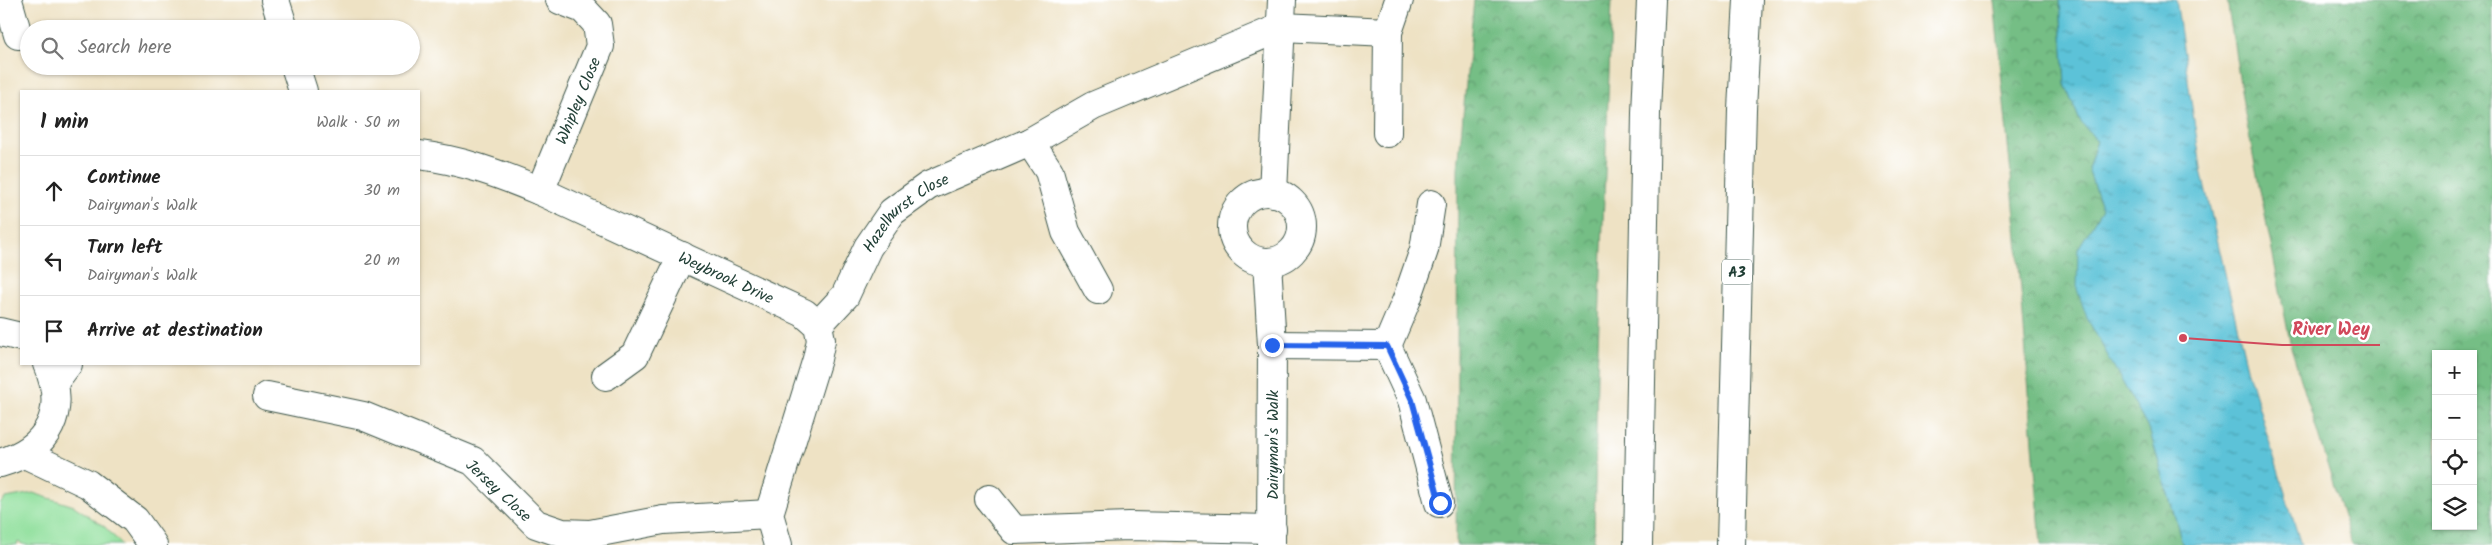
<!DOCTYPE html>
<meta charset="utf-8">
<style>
body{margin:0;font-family:Kalam,sans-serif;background:#f2f2f2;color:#222}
.controls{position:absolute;right:15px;bottom:15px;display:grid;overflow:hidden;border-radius:0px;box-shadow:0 1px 4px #0004}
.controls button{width:45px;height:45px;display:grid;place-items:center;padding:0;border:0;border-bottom:1px solid #e0e0e0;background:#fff;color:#222;font:25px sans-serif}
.stop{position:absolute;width:15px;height:15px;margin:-11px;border:4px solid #2563eb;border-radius:50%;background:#fff}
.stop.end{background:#2563eb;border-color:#fff;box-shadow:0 1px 5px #0008}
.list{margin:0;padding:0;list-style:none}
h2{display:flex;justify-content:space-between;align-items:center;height:65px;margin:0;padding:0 20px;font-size:21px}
h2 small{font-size:16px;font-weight:400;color:#767676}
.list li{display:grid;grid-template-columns:32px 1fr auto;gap:15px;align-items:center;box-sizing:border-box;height:70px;padding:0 20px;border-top:1px solid #e0e0e0}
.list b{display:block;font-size:19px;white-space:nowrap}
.list p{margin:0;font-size:16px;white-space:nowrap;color:#767676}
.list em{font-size:16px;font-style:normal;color:#767676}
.icon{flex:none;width:28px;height:28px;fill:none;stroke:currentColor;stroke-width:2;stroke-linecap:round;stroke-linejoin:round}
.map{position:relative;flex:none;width:2492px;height:545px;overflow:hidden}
.search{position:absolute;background:#fff;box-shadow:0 1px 4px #0004;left:20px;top:20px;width:400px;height:55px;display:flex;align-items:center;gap:12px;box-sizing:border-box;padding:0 18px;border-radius:28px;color:#767676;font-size:19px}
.panel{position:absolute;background:#fff;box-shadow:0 1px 4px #0004;left:20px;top:90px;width:400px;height:275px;border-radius:0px}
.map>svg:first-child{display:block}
.grass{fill:#92e09e;stroke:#588e69}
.forest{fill:url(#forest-crowns);stroke:#4a7e5c;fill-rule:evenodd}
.water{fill:url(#water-ripples);stroke:#3d8086}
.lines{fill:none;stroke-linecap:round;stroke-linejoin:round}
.minor-casing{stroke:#3e564a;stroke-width:30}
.major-casing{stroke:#3e564a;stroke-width:30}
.highway-casing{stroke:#3e564a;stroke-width:30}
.minor{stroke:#fff;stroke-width:28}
.major{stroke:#fff;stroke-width:28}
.highway{stroke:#fff;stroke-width:28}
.route{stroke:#2563eb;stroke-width:6}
.labels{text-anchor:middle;stroke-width:5;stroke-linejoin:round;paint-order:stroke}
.shield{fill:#fff;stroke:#627771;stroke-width:1}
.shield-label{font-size:15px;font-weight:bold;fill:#1f3d34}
.street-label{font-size:16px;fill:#1f3d34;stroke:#fff}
.leader{fill:none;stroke:#d1495b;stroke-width:2}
.callout-dot{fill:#d1495b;stroke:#fff;stroke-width:2}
.callout-label{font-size:18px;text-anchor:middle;font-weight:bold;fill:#d1495b;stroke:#fff;stroke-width:5;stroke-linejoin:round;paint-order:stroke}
</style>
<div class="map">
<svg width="2492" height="545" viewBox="0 0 2492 545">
<defs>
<pattern id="forest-crowns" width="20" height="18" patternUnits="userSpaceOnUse" patternTransform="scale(1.25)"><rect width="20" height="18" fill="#75be85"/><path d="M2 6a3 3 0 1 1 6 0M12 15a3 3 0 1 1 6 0" fill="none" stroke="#5f9c6e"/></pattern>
<pattern id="water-ripples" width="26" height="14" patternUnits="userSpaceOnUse" patternTransform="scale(1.25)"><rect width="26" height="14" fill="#5bc2d8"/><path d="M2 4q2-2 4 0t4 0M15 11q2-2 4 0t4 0" fill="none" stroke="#4b9fb0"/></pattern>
</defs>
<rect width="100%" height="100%" fill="#fff"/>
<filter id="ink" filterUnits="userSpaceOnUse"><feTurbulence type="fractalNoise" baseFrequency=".02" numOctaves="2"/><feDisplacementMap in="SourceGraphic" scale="10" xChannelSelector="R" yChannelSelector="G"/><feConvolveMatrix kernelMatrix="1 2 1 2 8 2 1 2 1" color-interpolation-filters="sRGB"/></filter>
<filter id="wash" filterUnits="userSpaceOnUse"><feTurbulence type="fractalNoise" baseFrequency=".0096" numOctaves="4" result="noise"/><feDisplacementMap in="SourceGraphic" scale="20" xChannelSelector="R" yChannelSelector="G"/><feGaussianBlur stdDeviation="1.12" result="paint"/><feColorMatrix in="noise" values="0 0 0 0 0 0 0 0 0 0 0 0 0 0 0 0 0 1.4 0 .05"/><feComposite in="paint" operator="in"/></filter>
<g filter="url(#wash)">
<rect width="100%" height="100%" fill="#eee2c4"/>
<polygon class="grass" points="33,493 74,506 105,527 122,545 25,545 18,542 17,545 0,545 0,503 6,498"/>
<g class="forest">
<polygon points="1474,0 1612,0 1597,373 1594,545 1456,545 1458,168"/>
<polygon points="1994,0 2060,0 2065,84 2080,121 2097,141 2088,169 2102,209 2078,249 2087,318 2150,432 2183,545 2041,545 2016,227"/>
<path d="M2227 0H2492V545H2352L2291 347 2244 109ZM2436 354H2473V526H2436Z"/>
</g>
<polygon class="water" points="2060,0 2176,0 2202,174 2248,372 2301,545 2183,545 2150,432 2087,318 2077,289 2078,249 2102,209 2088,169 2097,141 2080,121 2065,84"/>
</g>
<g filter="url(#ink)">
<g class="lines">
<g class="minor-casing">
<g id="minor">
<polyline points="8,0 18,35"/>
<polyline points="275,0 284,29"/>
<polyline points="295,66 303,91"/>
<polyline points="1387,133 1388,32"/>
<polyline points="1030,142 1093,106 1282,27 1388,32 1399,0"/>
<path id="s1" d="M419 155C461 160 500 174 540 191L804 313 818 325 821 340 817 359 769 514 778 545"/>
<path id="s2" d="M540 191 600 46 597 24 583 9 560 0"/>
<circle cx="1267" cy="227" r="35"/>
<polyline points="1273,193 1282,0"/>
<polyline points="1267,262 1272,345 1271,545"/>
<path id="s3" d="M818 325 845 296 868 247 892 212 928 186 1030 142 1049 171 1066 232 1098 290"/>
<polyline points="1272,345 1387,346 1412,400 1439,503"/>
<polyline points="1387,346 1407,299 1424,250 1431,204"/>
<polyline points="606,376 635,355 682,256"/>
<polyline points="55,381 68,364"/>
<polyline points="267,396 363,416 473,461 536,524 562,533 590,534 663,520 769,514"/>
<polyline points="989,499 1014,530 1129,526 1272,529"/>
</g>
</g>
<g class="major-casing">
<g id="major">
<polyline points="0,332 21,337"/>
<path d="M0 463C49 449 68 411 47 364"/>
</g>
</g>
<g class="highway-casing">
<g id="highway">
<polyline points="25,454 88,484 135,520 153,545"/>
<polyline points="1638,545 1646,113 1651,0"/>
<polyline points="1731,545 1742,109 1748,0"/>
</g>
</g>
<use href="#minor" class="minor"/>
<use href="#major" class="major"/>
<use href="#highway" class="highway"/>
</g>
</g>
<g class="lines" filter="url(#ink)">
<polyline class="route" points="1272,345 1387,346 1412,400 1440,503"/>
</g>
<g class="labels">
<rect class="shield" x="1722" y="259.5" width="30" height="25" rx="4"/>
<g class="shield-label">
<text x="1737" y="277">A3</text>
</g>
<g class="street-label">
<text dy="6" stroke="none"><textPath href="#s2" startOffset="98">Whipley Close</textPath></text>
<text dy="6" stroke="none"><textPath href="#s3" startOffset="146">Hazelhurst Close</textPath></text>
<text dy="6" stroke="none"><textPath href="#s1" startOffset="332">Weybrook Drive</textPath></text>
<text transform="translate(1272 445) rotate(-90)" y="6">Dairyman's Walk</text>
<text transform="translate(499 490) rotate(43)" y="6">Jersey Close</text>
</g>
</g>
<path class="leader" d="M2183 338L2282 345H2380"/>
<circle class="callout-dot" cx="2183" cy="338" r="5"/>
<g class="callout-label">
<text x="2331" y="335">River Wey</text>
</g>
</svg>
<div class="controls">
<button>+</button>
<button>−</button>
<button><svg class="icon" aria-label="locate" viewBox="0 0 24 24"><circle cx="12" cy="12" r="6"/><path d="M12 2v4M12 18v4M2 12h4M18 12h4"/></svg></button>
<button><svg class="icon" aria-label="layers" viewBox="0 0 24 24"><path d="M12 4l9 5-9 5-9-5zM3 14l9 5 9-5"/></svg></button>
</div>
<div class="stop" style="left:1440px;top:503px"></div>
<div class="stop end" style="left:1272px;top:345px"></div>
<div class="search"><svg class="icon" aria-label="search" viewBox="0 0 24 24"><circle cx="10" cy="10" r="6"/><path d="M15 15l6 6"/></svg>Search here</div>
<section class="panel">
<h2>1 min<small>Walk · 50 m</small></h2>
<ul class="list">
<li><svg class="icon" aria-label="ahead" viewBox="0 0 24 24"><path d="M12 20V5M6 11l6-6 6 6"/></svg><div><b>Continue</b><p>Dairyman's Walk</p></div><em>30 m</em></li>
<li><svg class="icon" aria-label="left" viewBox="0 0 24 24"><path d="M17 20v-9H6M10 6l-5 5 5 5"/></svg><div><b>Turn left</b><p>Dairyman's Walk</p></div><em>20 m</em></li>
<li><svg class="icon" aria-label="arrive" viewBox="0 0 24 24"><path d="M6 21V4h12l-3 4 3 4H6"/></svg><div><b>Arrive at destination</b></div></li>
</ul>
</section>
</div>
